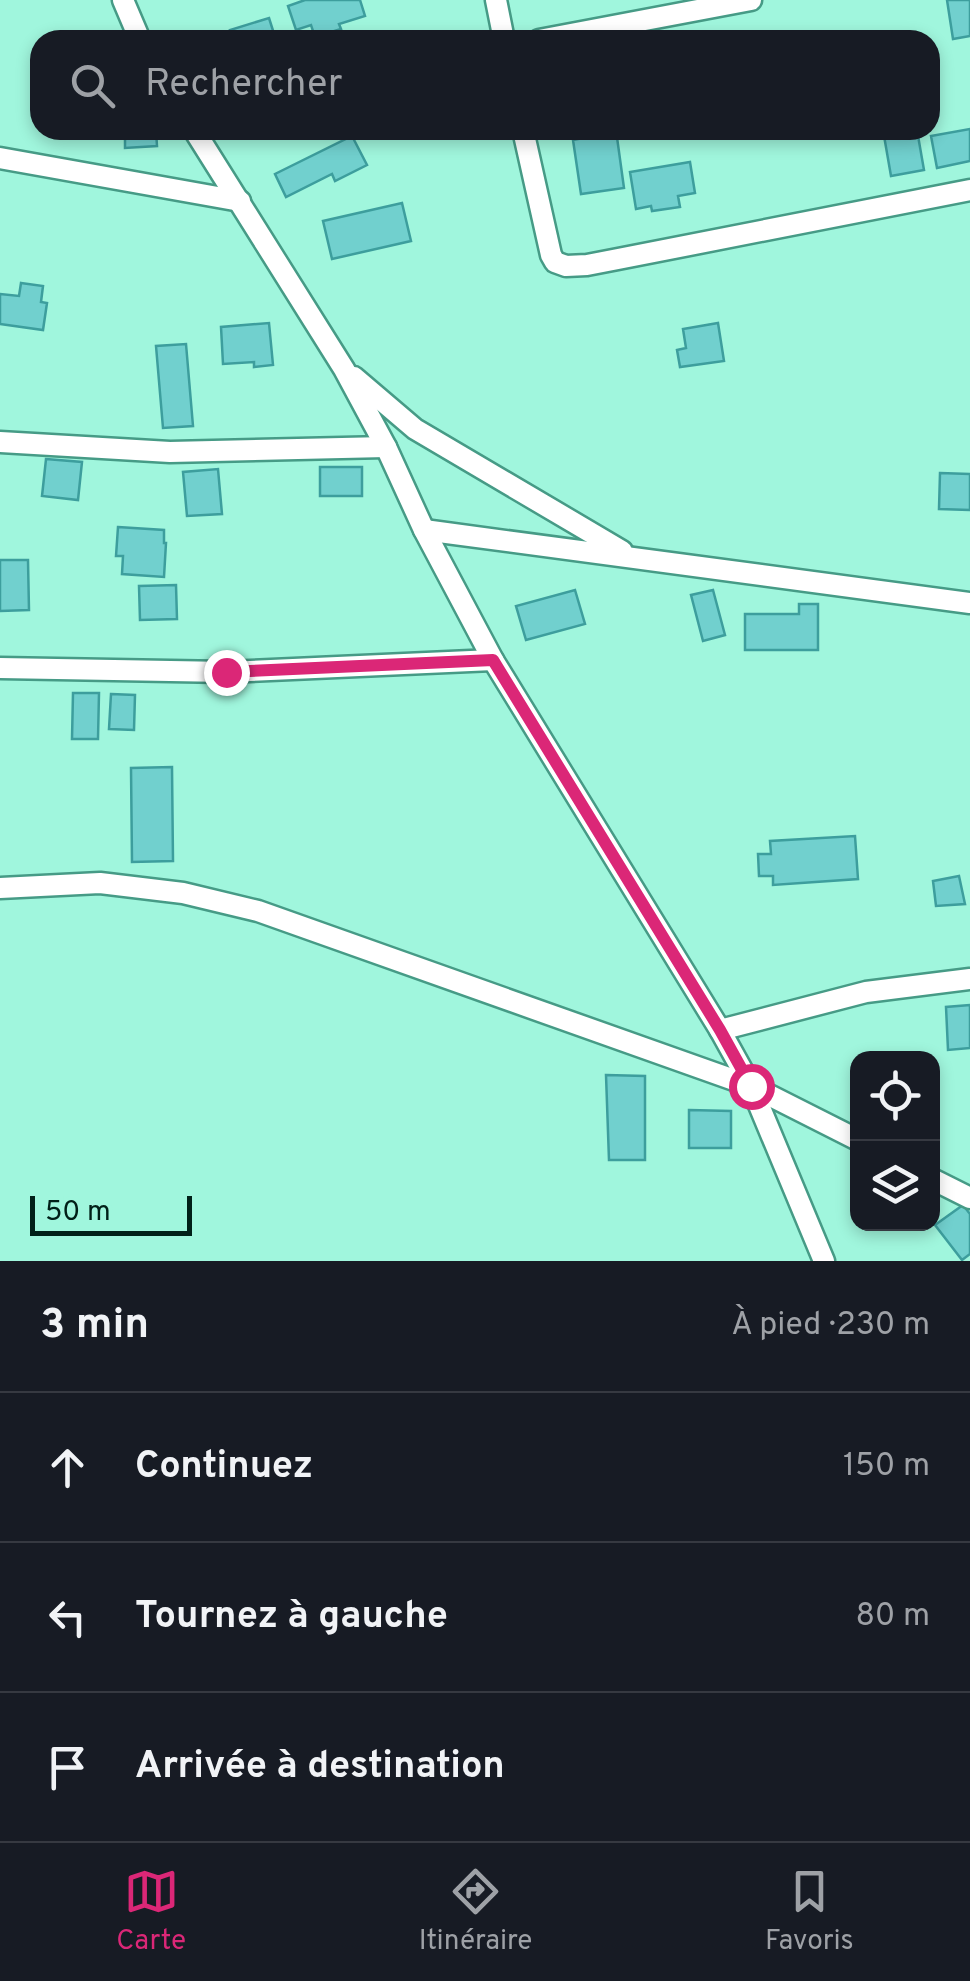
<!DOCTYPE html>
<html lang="fr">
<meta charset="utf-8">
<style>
body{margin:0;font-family:Overpass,sans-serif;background:#242831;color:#f1f3f6}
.controls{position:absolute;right:30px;bottom:30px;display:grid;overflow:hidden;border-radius:20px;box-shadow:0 5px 15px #0003}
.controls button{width:90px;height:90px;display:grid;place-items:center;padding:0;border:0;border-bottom:2px solid #363941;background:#171b24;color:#f1f3f6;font:50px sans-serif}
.scale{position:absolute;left:30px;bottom:25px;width:162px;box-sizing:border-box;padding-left:10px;border:5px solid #002018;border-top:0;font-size:28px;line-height:35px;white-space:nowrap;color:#002018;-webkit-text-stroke:8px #a0f6dd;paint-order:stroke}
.stop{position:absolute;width:30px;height:30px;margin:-22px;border:8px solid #db2777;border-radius:50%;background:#fff}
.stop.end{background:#db2777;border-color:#fff;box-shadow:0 2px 10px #0008}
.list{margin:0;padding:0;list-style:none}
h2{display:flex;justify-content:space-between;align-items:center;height:130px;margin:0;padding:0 40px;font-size:42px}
h2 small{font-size:32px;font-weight:400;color:#9ea1a6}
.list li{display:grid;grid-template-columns:65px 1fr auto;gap:30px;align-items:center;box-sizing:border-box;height:150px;padding:0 40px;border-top:2px solid #363941}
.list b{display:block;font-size:38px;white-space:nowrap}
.list em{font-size:32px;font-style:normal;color:#9ea1a6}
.icon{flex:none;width:55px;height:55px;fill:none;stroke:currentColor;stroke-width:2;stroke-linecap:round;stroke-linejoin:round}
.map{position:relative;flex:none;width:970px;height:1261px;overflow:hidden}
.search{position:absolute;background:#171b24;box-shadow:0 5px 15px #0003;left:30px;right:30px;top:30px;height:110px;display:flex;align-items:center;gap:25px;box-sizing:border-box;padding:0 35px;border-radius:30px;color:#9ea1a6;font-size:38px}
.sheet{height:580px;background:#171b24}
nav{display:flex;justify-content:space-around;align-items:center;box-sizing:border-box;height:140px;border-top:2px solid #363941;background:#171b24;font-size:28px;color:#9ea1a6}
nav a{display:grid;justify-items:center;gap:5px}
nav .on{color:#db2777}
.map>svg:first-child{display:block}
.building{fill:#71d0ce;stroke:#3d9e9d;stroke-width:2.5}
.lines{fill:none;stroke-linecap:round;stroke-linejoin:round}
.minor-casing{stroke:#469b86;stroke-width:25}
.minor{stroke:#fff;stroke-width:20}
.route{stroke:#db2777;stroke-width:12}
</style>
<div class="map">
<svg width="970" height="1261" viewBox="0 0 970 1261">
<rect width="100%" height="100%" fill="#a0f6dd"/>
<g class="building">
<polygon points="305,0 360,0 365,16 339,24 341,29 315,37 311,25 296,30 288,6"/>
<polygon points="947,0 970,0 970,36 953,39"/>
<polygon points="269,18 276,40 233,40 230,30"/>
<polygon points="970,129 970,161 937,168 931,136"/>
<polygon points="125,130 156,130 157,146 125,148"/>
<polygon points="592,130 616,130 624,188 581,194 573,140 593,136"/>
<polygon points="883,130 917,130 924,170 891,176"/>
<polygon points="352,136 367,165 335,181 332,174 286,197 275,174"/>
<polygon points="690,162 695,193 678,196 680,207 652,211 651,206 636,209 630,172"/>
<polygon points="402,203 411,241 332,259 323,221"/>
<polygon points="21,283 43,286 41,302 47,303 43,330 0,324 0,294 19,296"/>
<polygon points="269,323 273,365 254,367 254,362 223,364 221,327"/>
<polygon points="718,323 724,361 680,367 677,350 686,348 683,329"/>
<polygon points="186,344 193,426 163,428 156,346"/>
<polygon points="46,459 82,462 78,500 42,496"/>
<rect x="320" y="467" width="42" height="29"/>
<polygon points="218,469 222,514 187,516 183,472"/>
<polygon points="940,473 970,474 970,510 939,509"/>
<polygon points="118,527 164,530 164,543 166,543 164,577 122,574 123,556 116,556"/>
<polygon points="0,560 28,560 29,610 0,611"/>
<polygon points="176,585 177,619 140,620 139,586"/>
<polygon points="575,590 585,624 526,640 516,606"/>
<polygon points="713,590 725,635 703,641 691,595"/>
<polygon points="799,604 818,604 818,650 745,650 745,614 799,614"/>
<polygon points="73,693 99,693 98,739 72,739"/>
<polygon points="111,694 135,695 134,730 109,729"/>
<polygon points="172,767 173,861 132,862 131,768"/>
<polygon points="855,836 858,879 773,885 773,876 759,876 758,854 771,854 770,841"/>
<polygon points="959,876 965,904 936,906 933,881"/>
<polygon points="970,1005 970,1048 948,1050 946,1007"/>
<polygon points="606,1075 645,1076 645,1160 609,1160"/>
<polygon points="689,1110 731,1111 731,1148 689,1148"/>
<polygon points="963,1205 970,1214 970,1254 962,1260 935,1225"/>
</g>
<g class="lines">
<g class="minor-casing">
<g id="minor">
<polyline points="123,0 140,40"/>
<polyline points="496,0 504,40"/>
<polyline points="539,40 751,0"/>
<polyline points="194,130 344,369 386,447 424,530 493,660 720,1030 751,1086 824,1261"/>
<polyline points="523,130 551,255 555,262 566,266 587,265 618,259 970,190"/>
<polyline points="0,158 240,201"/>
<polyline points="354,377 415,429 622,551"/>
<polyline points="0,442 170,452 386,447"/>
<polyline points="424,530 970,603"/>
<polyline points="0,668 227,672 493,660"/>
<polyline points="0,888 100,883 183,893 258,911 751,1086 858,1140"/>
<polyline points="720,1030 866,992 970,979"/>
<polyline points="932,1179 970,1198"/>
</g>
</g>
<use href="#minor" class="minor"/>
</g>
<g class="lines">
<polyline class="route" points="226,672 493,660 720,1030 751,1086"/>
</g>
</svg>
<div class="controls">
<button><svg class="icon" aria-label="locate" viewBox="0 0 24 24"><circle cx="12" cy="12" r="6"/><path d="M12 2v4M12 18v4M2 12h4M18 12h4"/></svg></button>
<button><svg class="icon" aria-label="layers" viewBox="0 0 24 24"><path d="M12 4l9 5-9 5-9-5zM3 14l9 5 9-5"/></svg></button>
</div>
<div class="scale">50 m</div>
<div class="stop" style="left:751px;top:1086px"></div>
<div class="stop end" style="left:226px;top:672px"></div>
<div class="search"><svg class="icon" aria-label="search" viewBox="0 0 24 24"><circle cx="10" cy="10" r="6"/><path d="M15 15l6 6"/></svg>Rechercher</div>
</div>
<section class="sheet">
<h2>3 min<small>À pied · 230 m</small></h2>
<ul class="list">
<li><svg class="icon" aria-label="ahead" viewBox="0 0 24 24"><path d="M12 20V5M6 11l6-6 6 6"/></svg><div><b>Continuez</b></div><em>150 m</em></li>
<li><svg class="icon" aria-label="left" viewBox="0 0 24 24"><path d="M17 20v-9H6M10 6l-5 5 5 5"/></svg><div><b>Tournez à gauche</b></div><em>80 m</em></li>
<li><svg class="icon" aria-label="arrive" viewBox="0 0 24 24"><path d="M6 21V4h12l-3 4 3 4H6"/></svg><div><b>Arrivée à destination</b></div></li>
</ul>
</section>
<nav>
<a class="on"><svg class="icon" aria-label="map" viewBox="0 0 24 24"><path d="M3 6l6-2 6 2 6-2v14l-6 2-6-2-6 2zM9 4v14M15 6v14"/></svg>Carte</a>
<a><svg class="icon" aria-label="directions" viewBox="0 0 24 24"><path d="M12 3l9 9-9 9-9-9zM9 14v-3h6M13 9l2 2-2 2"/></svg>Itinéraire</a>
<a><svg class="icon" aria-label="saved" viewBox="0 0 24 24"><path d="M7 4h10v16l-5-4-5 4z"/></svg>Favoris</a>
</nav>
